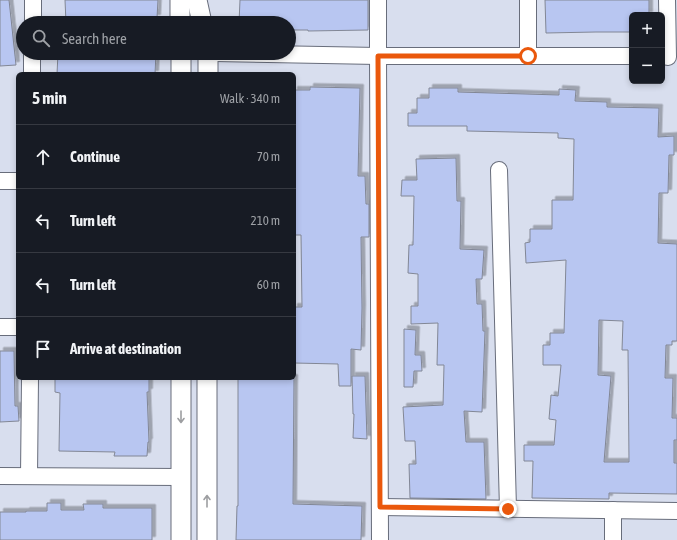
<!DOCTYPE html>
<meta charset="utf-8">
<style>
body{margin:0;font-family:"Asap Condensed",sans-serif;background:#242831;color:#f1f3f6}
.controls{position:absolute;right:12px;top:12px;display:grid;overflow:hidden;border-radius:6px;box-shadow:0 2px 6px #0003}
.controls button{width:36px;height:36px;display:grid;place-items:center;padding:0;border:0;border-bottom:1px solid #363941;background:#171b24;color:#f1f3f6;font:20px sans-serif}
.stop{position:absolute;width:12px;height:12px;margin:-9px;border:3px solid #ea580c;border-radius:50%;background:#fff}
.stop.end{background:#ea580c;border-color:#fff;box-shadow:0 1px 4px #0008}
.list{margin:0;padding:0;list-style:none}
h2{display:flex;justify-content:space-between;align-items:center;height:52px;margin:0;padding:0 16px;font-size:17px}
h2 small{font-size:13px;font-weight:400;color:#9ea1a6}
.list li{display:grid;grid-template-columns:26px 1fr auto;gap:12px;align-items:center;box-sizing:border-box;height:64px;padding:0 16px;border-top:1px solid #363941}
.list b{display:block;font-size:15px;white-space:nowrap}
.list em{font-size:13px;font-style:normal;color:#9ea1a6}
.icon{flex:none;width:22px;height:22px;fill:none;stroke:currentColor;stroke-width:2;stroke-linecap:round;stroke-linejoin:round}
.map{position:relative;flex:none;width:677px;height:540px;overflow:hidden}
.search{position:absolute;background:#171b24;box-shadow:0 2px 6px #0003;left:16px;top:16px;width:280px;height:44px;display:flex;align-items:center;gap:10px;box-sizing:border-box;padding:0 14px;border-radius:22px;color:#9ea1a6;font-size:15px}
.panel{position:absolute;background:#171b24;box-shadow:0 2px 6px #0003;left:16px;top:72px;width:280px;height:308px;border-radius:6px}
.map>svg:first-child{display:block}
.building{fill:#b8c6f1;stroke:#828795;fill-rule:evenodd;filter:url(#shadow)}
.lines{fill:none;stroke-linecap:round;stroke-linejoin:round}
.minor-casing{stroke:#686d7b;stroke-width:18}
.tertiary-casing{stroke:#686d7b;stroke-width:21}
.minor{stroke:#fff;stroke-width:16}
.tertiary{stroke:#fff;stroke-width:19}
.oneway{stroke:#9d9ea1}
.route{stroke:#ea580c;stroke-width:5}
</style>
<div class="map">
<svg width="677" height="540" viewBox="0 0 677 540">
<defs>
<filter id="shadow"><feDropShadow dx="3.5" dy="-3.5" stdDeviation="0" flood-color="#0004"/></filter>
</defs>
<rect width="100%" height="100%" fill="#d8deee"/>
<g class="building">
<polygon points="0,0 9,0 16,65 0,66"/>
<polygon points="65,0 158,0 157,18 148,18 148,23 66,23"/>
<polygon points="240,0 368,0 368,30 308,31 308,30 289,30 289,23 239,23"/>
<polygon points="545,0 649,0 649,15 632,15 632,32 596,32 546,33"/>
<polygon points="58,53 156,53 155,74 57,74"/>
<polygon points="310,87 360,88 358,176 365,176 366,204 369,204 369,237 361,237 362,308 361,350 351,349 351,386 339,386 338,364 294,363 294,307 302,307 301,235 294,235 294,90 310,90"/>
<path d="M429 88H458V92L559 95V89L576 90 575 101 607 102V107L659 108 658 137 674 136V155H669L668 193H659L658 243 677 244V341H672V345H666L665 378H673L672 418H677V440H674V463H677V494L609 493V499L532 498 533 461H524V445H554L556 420 549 419 551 395 558 396 561 365H543V345H550V333H564L566 260 526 263 525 243 530 242V229H552V200H573L574 139 558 138V133L467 131V126H408V113H417V98H429ZM599 320 623 321 622 350H628L629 462H604L611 376 598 375Z"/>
<polygon points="456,158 457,201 461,201 460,249 484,250 482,279 476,279 477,304 482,304 483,331 485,331 482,412 464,411 466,442 484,442 486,499 410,498 409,464 416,464 415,441 405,441 403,407 443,405 444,365 437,365 438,323 411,324 411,306 418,306 418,274 408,273 409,245 413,245 414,196 401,196 402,180 417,180 416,159"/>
<polygon points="404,329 416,330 415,355 421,355 422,371 414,371 413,387 404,387"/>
<polygon points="0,351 14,351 15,406 18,406 19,421 0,422"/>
<polygon points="352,376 365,376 367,439 353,438 354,414 353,414"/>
<polygon points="55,378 149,378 149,392 147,392 149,442 148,442 147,456 114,456 115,452 59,451 60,393 55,392"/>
<polygon points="238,378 294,378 293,504 362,506 361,540 236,540 237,506 238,506"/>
<polygon points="47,503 61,503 61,510 84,510 83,504 103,504 103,508 152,508 152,540 0,540 0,512 26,512 26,511 47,511"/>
</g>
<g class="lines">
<g class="minor-casing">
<g id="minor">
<polyline points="378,0 378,56 380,540"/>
<polyline points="667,0 668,57"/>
<polyline points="33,23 33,0"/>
<polyline points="215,53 378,56 632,56"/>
<polyline points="528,56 528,0"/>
<polyline points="32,74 32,53"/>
<polyline points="499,170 508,509"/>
<polyline points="0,181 18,181"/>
<polyline points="0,327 18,327"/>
<polyline points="0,476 181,477"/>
<polyline points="29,476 30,378"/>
<polyline points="380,507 677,511"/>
<polyline points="613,510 613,540"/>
</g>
</g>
<g class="tertiary-casing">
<g id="tertiary">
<polyline points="180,0 180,23"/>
<polyline points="197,0 202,23"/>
<polyline points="181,53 181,74"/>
<polyline points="208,74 208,53"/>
<polyline points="181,540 181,378"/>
<polyline points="207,540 207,378"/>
</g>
</g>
<use href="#minor" class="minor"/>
<use href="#tertiary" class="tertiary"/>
</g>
<defs><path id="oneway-shaft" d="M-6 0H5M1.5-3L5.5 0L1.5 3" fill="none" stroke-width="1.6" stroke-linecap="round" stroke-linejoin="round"/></defs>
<g class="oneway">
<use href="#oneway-shaft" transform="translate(181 417) rotate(90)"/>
<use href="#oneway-shaft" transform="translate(207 501) rotate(-90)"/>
</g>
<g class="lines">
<polyline class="route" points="508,509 380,507 378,56 528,56"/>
</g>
</svg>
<div class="controls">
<button>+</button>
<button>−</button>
</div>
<div class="stop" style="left:528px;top:56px"></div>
<div class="stop end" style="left:508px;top:509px"></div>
<div class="search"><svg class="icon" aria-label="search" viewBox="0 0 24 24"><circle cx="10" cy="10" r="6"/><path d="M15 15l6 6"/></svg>Search here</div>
<section class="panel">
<h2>5 min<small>Walk · 340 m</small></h2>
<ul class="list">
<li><svg class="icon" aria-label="ahead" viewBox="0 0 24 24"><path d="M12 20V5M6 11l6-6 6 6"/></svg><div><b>Continue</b></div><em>70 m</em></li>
<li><svg class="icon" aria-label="left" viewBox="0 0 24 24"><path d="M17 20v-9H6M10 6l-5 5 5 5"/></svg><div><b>Turn left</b></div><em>210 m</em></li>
<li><svg class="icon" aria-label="left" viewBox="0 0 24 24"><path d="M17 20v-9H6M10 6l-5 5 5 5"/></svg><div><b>Turn left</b></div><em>60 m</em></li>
<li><svg class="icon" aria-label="arrive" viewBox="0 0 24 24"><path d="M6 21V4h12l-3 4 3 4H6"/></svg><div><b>Arrive at destination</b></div></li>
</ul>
</section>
</div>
